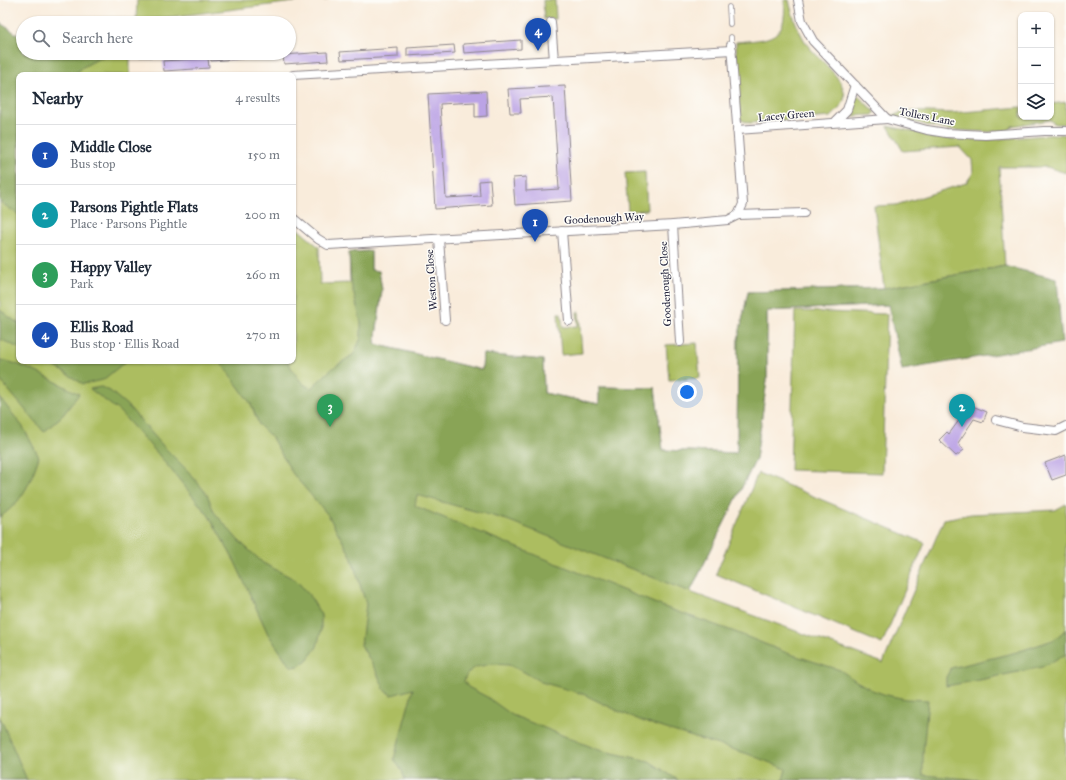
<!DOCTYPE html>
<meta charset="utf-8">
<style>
body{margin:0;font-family:"IM FELL Great Primer",serif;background:#f2f2f3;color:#1f2937}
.controls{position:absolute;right:12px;top:12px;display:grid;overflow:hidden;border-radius:8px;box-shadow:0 1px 3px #0004}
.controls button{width:36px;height:36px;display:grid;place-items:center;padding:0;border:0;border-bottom:1px solid #e0e1e3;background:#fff;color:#1f2937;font:20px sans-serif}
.you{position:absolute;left:687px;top:392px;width:14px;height:14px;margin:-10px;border:3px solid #fff;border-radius:50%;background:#1a73e8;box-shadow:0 0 0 6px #1a73e833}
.badge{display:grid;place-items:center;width:26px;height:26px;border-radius:50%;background:#111827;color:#fff;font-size:13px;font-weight:700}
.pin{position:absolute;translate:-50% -33px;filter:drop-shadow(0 1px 2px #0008)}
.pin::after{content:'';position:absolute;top:21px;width:14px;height:12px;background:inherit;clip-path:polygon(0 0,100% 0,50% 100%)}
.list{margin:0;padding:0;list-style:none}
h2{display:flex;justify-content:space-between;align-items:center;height:52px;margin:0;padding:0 16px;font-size:17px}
h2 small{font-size:13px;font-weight:400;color:#747a83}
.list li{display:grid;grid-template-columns:26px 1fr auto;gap:12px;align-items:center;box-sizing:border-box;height:60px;padding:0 16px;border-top:1px solid #e0e1e3}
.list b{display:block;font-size:15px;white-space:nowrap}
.list p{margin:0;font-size:13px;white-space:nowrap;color:#747a83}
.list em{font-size:13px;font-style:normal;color:#747a83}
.icon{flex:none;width:22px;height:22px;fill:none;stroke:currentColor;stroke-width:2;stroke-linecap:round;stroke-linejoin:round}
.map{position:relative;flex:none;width:1066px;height:780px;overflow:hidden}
.search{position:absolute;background:#fff;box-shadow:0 1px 3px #0004;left:16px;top:16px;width:280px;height:44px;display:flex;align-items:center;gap:10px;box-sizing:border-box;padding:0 14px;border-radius:22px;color:#747a83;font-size:15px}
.panel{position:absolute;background:#fff;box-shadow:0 1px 3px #0004;left:16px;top:72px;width:280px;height:292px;border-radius:8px}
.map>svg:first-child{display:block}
.green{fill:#acbd60;stroke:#67704e}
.forest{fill:#89a456;stroke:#566348}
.building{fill:#bba3e5}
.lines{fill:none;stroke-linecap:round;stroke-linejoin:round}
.lane-casing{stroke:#8e878b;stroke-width:5.5}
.street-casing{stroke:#8e878b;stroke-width:10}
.lane{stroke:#fff;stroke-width:4}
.street{stroke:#fff;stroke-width:8}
.labels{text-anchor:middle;stroke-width:3;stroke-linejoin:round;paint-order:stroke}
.street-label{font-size:11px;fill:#22223b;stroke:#fdfcf7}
</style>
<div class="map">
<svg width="1066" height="780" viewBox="0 0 1066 780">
<rect width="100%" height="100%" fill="#fdfcf7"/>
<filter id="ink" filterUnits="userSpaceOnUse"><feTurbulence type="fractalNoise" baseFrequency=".025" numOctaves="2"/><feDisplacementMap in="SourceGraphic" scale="8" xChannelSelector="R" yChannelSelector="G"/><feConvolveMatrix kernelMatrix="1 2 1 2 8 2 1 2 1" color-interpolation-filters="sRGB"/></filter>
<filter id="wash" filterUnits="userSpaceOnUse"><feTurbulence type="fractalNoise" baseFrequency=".012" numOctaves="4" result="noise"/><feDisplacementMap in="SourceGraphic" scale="16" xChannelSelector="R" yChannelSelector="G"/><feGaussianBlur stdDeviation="0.9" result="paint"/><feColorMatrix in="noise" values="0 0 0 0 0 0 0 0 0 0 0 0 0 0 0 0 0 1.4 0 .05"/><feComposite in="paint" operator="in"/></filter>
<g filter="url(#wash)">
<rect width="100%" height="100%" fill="#f9ecdb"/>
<g class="green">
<polygon points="137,0 327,0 303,1 136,21"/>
<polygon points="543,0 555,0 556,19 544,19"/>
<path d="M784 0H789C792 15 798 30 806 43 816 58 849 80 844 100 842 107 836 112 831 117L749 123 741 120 739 116 736 42C768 39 788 41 784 0Z"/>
<polygon points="71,53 130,53 130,75 26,75"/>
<polygon points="19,83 19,361 293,361 293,225 319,247 320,284 350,283 349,252 371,251 371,270 379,271 382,290 375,344 482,370 483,354 543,360 544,393 599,404 599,387 655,388 663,450 737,453 738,340 748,292 884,288 874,206 896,205 966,183 973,173 972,160 960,147 903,151 888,126 948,139 985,140 1059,134 1066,135 1066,173 1047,167 999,167 1005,266 884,288 888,305 767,311 767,380 756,459 690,592 883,663 944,519 971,514 1055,510 1066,504 1066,780 0,780 0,87"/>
<polygon points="856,96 858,96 875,112 873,115 851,116 851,113 853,109"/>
<polygon points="1066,102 1066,124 1055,124 1050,120 1012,126 1009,130 990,132 947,130 890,116 908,111 951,113 1021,107 1021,117 1051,117 1051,104"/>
<polygon points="645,172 647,210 628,211 625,173"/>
<polygon points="795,311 887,314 882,473 790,470"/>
<polygon points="577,312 579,312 582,353 561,355 558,313 561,313 563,327 578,326"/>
<polygon points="697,343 700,378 669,380 666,345"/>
<polygon points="758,473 925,543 882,644 716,574"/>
</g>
<g class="forest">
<polygon points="0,23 23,38 23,53 109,53 83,67 74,75 19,75 19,215 0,202"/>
<path d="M371 251V270L379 271 382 290 375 344 482 370 483 354 543 360 544 393 599 404V387L655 388 663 450 737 453 738 340 748 292 884 288 1005 266 1057 279 1062 343 902 370 888 305 767 311V380L756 459 690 592 507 520 417 495 415 506 664 607 735 632 787 653 840 670 856 681 872 690 886 695 906 699 928 700 923 753V775L980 780H783L786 769 748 754 647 723 618 711 583 694 541 682 524 672 509 665 492 664 476 667 470 671 466 676 464 681 468 687 487 697 512 715 599 750 649 761 678 780H405L402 771 394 759 413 689 392 695 385 691 376 671 361 645 366 604 351 556 328 515 293 474 272 438 259 425 251 404 220 361H287C294 371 299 384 311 388L333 368 354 354 361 338V323L351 283 349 252Z"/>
<polygon points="0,310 19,324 19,348 0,339"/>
<path d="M0 360C23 363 58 383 79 394L63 415 44 432 0 380Z"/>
<polygon points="46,361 126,361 103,380 83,384"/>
<polygon points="101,387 110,391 129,407 164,447 188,471 207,494 214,512 238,540 263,563 296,580 310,596 321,615 321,630 317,647 307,660 299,666 292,667 288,663 268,634 235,562 209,516 158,454 119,411 90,389"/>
<path d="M0 398 23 427 39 457C30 483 24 500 0 517Z"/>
<polygon points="1066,630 1066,654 1042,667 975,681 946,686 946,677 951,668 1017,652 1053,640"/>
<polygon points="0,717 27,780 0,780"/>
</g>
<g id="blocks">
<g class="building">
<polygon points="521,40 521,49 464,53 463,44"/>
<polygon points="454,45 455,53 407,56 407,48"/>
<polygon points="398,48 398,57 341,60 340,52"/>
<polygon points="327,52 328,61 284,64 283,55"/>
<rect x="140" y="53" width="11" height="4"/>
<polygon points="210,53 280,53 280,56 211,61"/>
<polygon points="208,58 209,68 164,71 163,61"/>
<polygon points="565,86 572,201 515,205 513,178 526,177 526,191 559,189 553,97 520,99 521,113 510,113 508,89"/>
<polygon points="486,91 487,116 475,117 475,102 440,104 446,198 480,196 479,181 490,180 492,205 435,209 428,94"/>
<polygon points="965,403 987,412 983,422 974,419 958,443 964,450 956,456 939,440 947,432 949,434 963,415 961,414"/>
<polygon points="1066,455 1066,475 1052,480 1045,463"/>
</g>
</g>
</g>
<g filter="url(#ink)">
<use href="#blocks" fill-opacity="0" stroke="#8e878b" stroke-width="1"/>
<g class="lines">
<g class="lane-casing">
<g id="lane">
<polyline points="729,7 730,24"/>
<polyline points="731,37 731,44"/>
</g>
</g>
<g class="street-casing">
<g id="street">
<polyline points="798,0 802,21 813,41 887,119 927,130 946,133 985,135 1044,131 1066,131"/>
<polyline points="551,22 554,60"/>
<polyline points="731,45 743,204 738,215"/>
<polyline points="293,75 732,50"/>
<polyline points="836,121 847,110 855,85"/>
<polyline points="737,130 887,119"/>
<polyline points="293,218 318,239 328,245 673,225 728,220 738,215 804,213"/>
<polyline points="673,225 680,342"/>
<polyline points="562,231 569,321"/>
<polyline points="439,239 445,320"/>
<polyline points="996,420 1023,427 1056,431 1066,426"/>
</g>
</g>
<use href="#lane" class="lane"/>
<use href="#street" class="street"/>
</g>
</g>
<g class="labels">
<g class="street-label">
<text transform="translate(786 115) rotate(-5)" y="4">Lacey Green</text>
<text transform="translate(927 116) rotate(11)" y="4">Tollers Lane</text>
<text transform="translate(604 218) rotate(-3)" y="4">Goodenough Way</text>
<text transform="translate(431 280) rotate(-94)" y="4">Weston Close</text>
<text transform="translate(665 284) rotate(-93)" y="4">Goodenough Close</text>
</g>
</g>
</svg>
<div class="controls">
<button>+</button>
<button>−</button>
<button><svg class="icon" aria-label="layers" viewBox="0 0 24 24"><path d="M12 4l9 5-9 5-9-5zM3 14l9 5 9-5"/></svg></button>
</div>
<div class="you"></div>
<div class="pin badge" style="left:535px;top:242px;background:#1a4fb4">1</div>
<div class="pin badge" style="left:962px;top:427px;background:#0f9aa8">2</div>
<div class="pin badge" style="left:330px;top:427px;background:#2e9e5b">3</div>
<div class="pin badge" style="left:538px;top:51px;background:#1a4fb4">4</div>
<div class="search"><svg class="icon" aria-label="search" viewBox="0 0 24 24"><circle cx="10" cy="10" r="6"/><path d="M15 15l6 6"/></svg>Search here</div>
<section class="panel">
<h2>Nearby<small>4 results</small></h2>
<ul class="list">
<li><span class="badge" style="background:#1a4fb4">1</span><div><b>Middle Close</b><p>Bus stop</p></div><em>150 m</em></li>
<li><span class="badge" style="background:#0f9aa8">2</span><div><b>Parsons Pightle Flats</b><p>Place · Parsons Pightle</p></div><em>200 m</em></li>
<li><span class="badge" style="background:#2e9e5b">3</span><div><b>Happy Valley</b><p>Park</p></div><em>260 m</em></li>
<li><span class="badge" style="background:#1a4fb4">4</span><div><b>Ellis Road</b><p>Bus stop · Ellis Road</p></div><em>270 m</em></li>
</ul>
</section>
</div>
